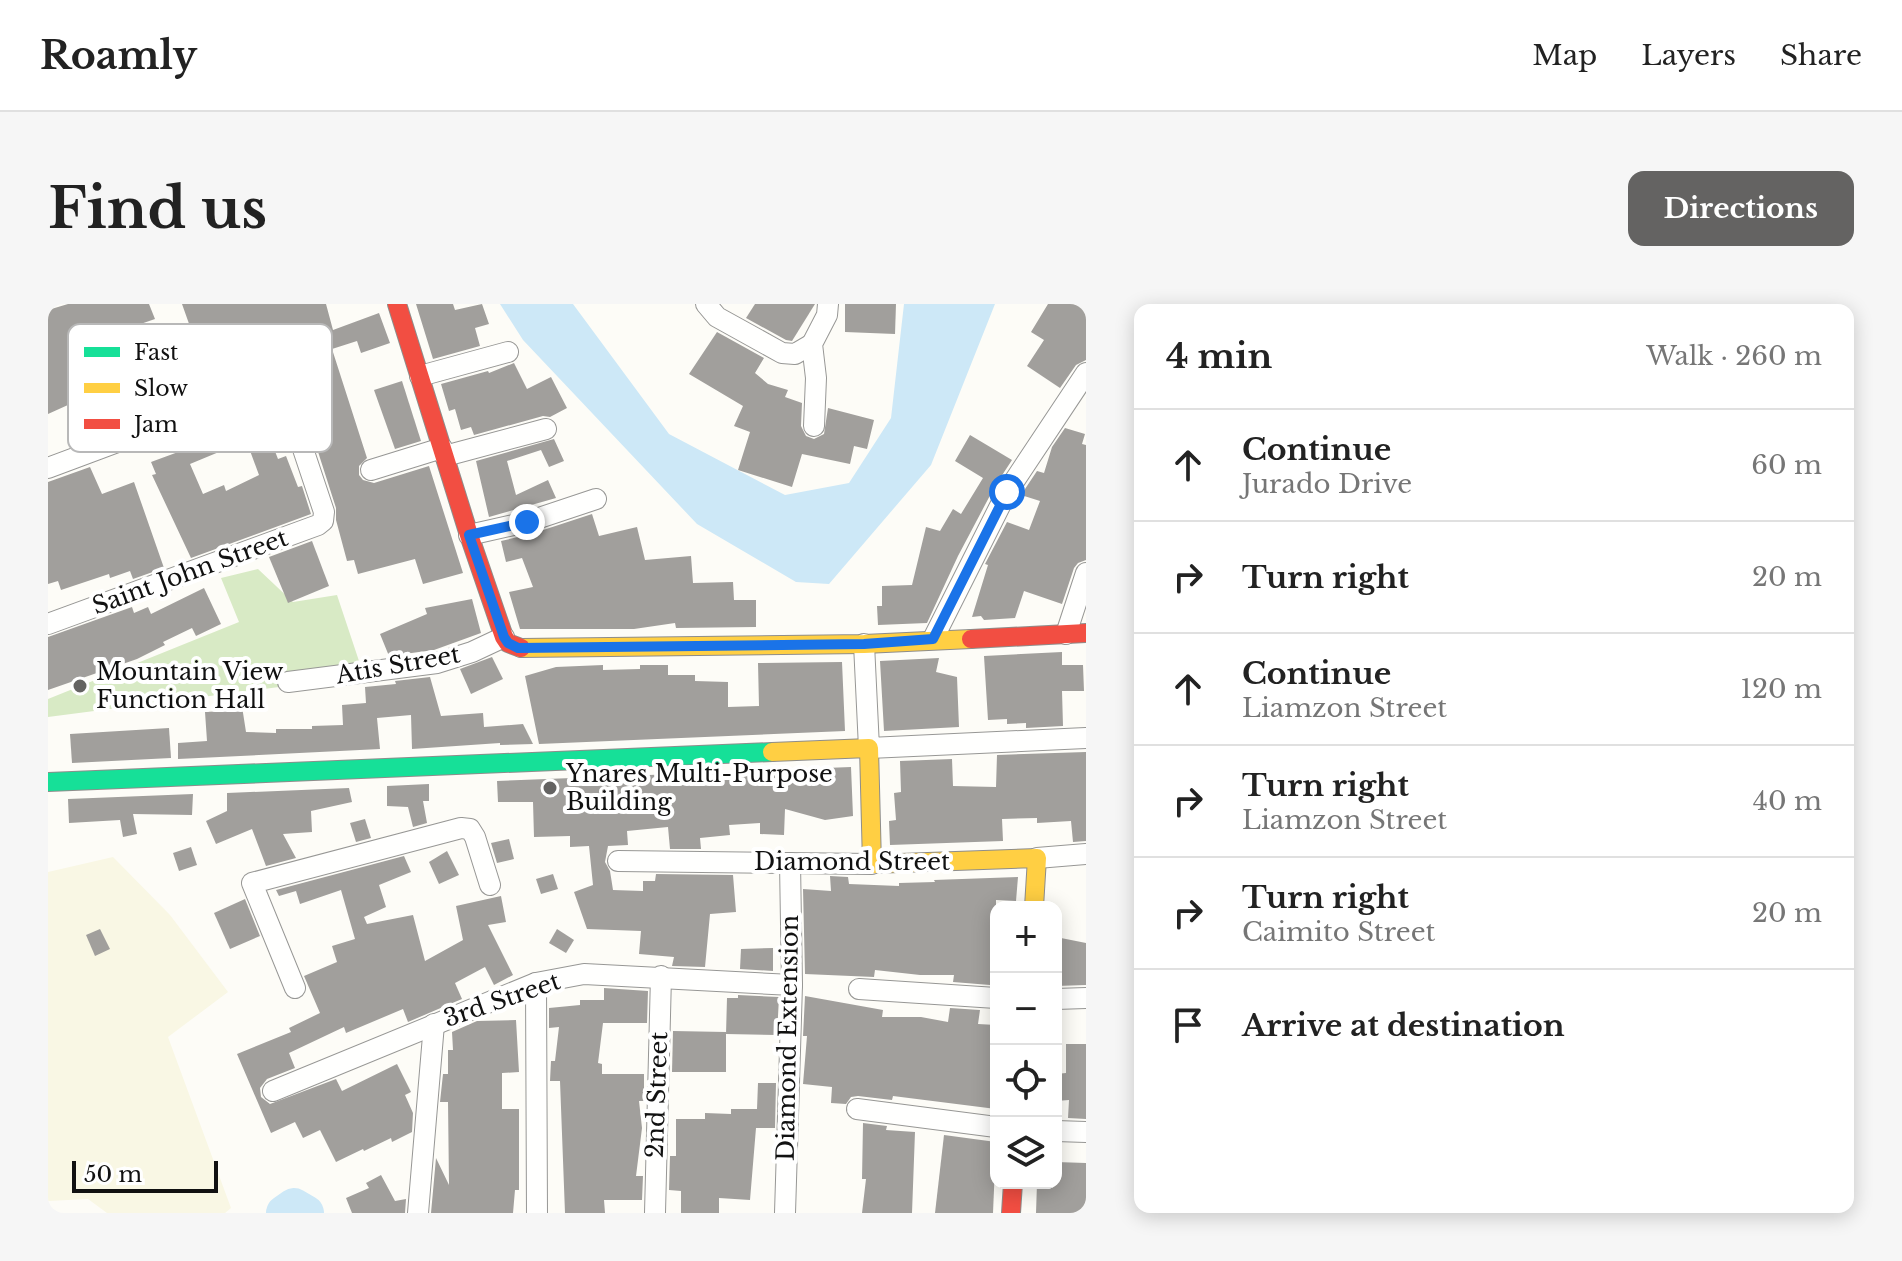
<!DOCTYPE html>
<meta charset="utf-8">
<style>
body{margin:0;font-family:"Libre Baskerville",serif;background:#f6f6f6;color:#222}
.controls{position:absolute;right:24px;bottom:24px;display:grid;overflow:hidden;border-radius:16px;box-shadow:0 4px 20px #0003}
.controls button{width:72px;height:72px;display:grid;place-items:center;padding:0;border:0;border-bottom:2px solid #e0e0e0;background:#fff;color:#222;font:40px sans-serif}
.scale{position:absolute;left:24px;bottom:20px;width:146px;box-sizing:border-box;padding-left:8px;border:4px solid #111;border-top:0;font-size:22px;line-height:28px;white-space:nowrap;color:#111;-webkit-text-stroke:6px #fff;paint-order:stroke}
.stop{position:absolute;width:24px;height:24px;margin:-18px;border:6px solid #1a73e8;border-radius:50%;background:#fff}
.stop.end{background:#1a73e8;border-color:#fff;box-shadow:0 2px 8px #0008}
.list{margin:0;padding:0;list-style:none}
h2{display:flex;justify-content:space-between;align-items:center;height:104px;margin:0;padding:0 32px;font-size:34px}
h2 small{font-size:26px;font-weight:400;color:#767676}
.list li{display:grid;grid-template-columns:52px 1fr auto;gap:24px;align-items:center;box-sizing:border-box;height:112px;padding:0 32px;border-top:2px solid #e0e0e0}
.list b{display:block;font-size:30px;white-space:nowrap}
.list p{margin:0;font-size:26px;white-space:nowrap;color:#767676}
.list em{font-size:26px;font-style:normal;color:#767676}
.icon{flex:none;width:44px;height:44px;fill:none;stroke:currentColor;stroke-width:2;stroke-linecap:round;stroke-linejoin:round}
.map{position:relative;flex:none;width:1038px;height:909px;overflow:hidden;border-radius:16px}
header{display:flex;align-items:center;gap:48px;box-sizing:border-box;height:112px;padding:0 40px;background:#fff;border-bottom:2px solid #e0e0e0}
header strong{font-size:38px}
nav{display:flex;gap:44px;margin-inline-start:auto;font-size:28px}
.intro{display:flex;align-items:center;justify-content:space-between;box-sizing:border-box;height:192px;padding:0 48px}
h1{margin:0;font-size:56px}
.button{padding:20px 36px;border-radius:16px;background:#646362;color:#fff;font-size:28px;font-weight:700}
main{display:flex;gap:48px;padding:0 48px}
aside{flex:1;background:#fff;border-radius:16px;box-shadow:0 4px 20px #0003}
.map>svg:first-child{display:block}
.farmland{fill:#f9f7e4}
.forest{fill:#d8eac5}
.water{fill:#cde8f7}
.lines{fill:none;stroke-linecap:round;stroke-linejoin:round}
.river{stroke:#cde8f7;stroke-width:36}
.building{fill:#a19f9c}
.street-casing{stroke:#979795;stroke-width:22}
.fast-casing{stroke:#8e8d8b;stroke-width:20}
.slow-casing{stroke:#8e8d8b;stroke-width:20}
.jam-casing{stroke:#8e8d8b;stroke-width:20}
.street{stroke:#fffffe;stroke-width:20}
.fast{stroke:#16e098;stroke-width:18}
.slow{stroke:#ffcf43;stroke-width:18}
.jam{stroke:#f24e42;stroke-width:18}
.route{stroke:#1a73e8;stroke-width:10}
.poi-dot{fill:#646362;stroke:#fff;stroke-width:3}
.labels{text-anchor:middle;stroke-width:8;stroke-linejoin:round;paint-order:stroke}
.street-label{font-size:24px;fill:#111;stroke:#fff}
.poi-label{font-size:24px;fill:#111;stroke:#fff;text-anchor:start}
.key{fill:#fff;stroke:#b8b8b8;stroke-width:2}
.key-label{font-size:22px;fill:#111}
</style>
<header>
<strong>Roamly</strong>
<nav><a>Map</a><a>Layers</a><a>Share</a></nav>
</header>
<div class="intro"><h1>Find us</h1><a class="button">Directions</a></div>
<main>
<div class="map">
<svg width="1038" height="909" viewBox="0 0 1038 909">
<rect width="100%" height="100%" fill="#fdfcf7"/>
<polygon class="farmland" points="65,553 122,611 180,688 120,733 183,904 177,909 59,909 40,895 0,897 0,568"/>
<polygon class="forest" points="210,265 245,298 289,291 316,372 0,413 0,395 191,318 173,274"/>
<polygon class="water" points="452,0 525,0 621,130 737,191 801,179 843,114 856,0 947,0 883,161 781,280 748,278 649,220 475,36"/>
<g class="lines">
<polyline class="river" points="236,909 246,902 258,909"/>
</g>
<g class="building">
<polygon points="20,0 101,0 107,15 49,35 55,51 36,58 50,90 32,98 31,96 0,110 0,6"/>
<polygon points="134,0 278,0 285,26 331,9 342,39 313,49 309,37 284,45 319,154 311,162 311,171 315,176 326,179 381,162 415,269 375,280 367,255 310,270 306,256 299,257 288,216 288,204 264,129 268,128 252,83 262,80 244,29 214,40 219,61 199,65 203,75 61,128 50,97 87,84 78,60 118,44 116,41 145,31"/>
<polygon points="368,0 405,0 407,6 434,0 441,20 427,24 432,42 385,55"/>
<polygon points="707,0 767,0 744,37 738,36 698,14"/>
<polygon points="797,0 848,0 847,30 797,28"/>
<polygon points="1000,0 1038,0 1038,56 1028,61 1012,84 979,62 996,36 983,28"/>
<polygon points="669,28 716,54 707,69 720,80 740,86 737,93 754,99 753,122 758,132 766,135 776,130 780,104 826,116 819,145 806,142 802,160 754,150 744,183 690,166 702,128 686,122 695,102 641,70"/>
<polygon points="466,59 479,85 503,73 519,104 502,113 495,112 426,131 423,123 413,126 407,105 401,107 393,80 440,67 441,69"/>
<polygon points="354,77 373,137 347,145 326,86"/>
<polygon points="181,110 195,138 142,160 155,190 176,181 178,187 211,171 201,144 223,137 230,155 238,152 250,183 254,182 263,210 143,254 104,171 108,170 103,158 141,144 135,128"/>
<polygon points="1017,124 1037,130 1034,140 1038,141 1038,256 1030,259 1026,264 1014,300 976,287 967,314 936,316 933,312 924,313 940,261 937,260 959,218 981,226 992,197 973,191 989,167 996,169 1004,143"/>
<polygon points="922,131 964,156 947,182 910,252 879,319 830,321 829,302 834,302 834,282 864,281 878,223 892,227 905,205 913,210 935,174 907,157"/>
<polygon points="506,135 516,157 501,163 493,146 459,157 468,191 500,176 508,194 441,213 428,157"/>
<polygon points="42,163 54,190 86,178 116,264 85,275 82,267 62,274 61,270 13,286 10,277 0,280 0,178"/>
<polygon points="544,210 551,232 589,223 597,256 643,252 645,279 685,278 686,296 708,296 708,323 628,324 627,319 586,325 472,325 461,288 485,283 474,254 458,258 453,237 483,230"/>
<polygon points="264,237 281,282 240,299 221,253"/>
<polygon points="156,284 173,320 148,332 144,324 115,338 117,341 89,355 0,386 0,333 84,303 86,309 100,303 103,310"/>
<polygon points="424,295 433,329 386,346 341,352 332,330 379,310 377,304"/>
<polygon points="1014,348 1014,361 1035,361 1036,387 1014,387 1015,422 978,424 978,419 959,420 959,415 940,416 936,352"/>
<polygon points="444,353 455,375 423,390 412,365"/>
<polygon points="891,354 888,368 909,373 911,423 836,427 832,357"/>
<polygon points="794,358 797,427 491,440 477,372 508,363 555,361 555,366 592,365 592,361 620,361 620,371 647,371 647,377 680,378 680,403 711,402 710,359"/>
<polygon points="382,373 393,412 435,409 436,423 475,420 485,440 452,441 452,439 364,445 363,411 329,414 332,445 130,455 130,439 159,437 157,408 176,407 175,398 193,396 198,428 228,429 228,425 264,425 264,422 295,421 294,401 318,399 317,383 348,380 347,377"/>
<polygon points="121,424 123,454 24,459 22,430"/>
<polygon points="1038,448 1038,537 1025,538 1023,517 989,519 989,514 954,515 955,537 842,541 841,517 848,516 846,489 853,488 852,457 904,455 905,482 948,483 949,451"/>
<polygon points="803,463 805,512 777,516 737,505 736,531 712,530 712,519 681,521 682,531 652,534 653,545 622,545 620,523 579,527 580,541 560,542 557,558 562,567 565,586 595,587 595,577 607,577 608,570 685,571 688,608 662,610 657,663 624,662 626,653 591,650 593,627 539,625 526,588 545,581 541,542 522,543 522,532 486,533 485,498 450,498 449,477"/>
<polygon points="381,480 381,497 375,497 379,519 365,523 360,503 339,502 339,482"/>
<polygon points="301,484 304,498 263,507 264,528 235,530 248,554 218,562 204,525 168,540 158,517 179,507 179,489"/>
<polygon points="145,490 144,511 85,510 89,530 75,533 72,516 21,519 20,495"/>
<polygon points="317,515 323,534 308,538 302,519"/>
<polygon points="461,535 466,555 449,559 443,539"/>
<polygon points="143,543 149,561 131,567 125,549"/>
<polygon points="399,547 411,571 391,580 381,558"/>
<polygon points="356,552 363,568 331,581 338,603 316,613 319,620 365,611 377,657 415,636 408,602 453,592 458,618 440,621 465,671 446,681 437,663 407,679 414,695 402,700 360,718 355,705 298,729 296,723 241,749 247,764 219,775 212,784 213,793 222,800 288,775 294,787 349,760 363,788 357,791 365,809 364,828 344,838 343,834 316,847 315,845 288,858 272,826 255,834 247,818 223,829 189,750 243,728 241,724 272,709 256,672 289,658 284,642 307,635 293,586 252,600 248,587 231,592 228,586"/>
<polygon points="505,570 510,585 493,590 488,575"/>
<polygon points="782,572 800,573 801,580 851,582 851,579 887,578 886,576 970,573 968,597 948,596 948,678 942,677 942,681 905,678 906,671 872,671 827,666 826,673 757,670 755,585 783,587"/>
<polygon points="197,595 212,632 182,645 166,609"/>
<polygon points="52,625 62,645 47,652 38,631"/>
<polygon points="509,625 526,636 518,649 501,639"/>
<polygon points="1008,633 1038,639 1038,681 1008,682"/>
<polygon points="725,644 725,667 692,665 693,645"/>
<polygon points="556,684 600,687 599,719 555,719 550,759 554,760 554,770 596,770 596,797 591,797 594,824 588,872 595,872 594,896 556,896 557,909 517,909 512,777 502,777 503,757 507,757 511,723 501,724 501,704 532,701 532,696 556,696"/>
<polygon points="690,691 731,693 729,731 678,730 679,694 690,694"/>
<polygon points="757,692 835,706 834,713 873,713 900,718 902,704 932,706 930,720 948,721 948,805 845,792 844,796 810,792 803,793 798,800 783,799 784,783 755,780 759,732 755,732"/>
<polygon points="468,716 471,768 454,769 454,805 471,805 471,886 467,886 465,909 383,909 388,854 401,881 400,798 392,798 395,770 400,770 400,746 405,746 404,728 429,717"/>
<polygon points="625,727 678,728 678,768 624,768"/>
<polygon points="1018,740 1038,740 1038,815 1020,814 1021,796 1008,797 1008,770 1018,769"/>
<polygon points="710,779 728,779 727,824 708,824 702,896 671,894 671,909 633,909 633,887 621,886 622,852 628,852 628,815 657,815 657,809 683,810 683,805 709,805"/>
<polygon points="815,819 839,822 838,826 867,828 864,909 814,909 818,875 814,875"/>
<polygon points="896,831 948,838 945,909 887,909"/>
<polygon points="1008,858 1038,859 1038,909 988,909 989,879 1008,879"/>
<polygon points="333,871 347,897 358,895 357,909 304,909 298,894 321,884 318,879"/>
</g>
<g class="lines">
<g class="street-casing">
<g id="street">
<polyline points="658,0 669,13 734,49 747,50 764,40"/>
<polyline points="372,72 460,48"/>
<polyline points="766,122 768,74 764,40 779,11 780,0"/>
<polyline points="397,152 498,125"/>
<polyline points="0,164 225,80 236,88 276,208 275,217 270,221 0,320"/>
<polyline points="323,166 394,144"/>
<polyline points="421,231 479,218 548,195"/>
<polyline points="1018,330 1038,269"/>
<polyline points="885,335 959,188 1038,69"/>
<polyline points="816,340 821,444 1038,434"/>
<polyline points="240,378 389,359 424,348 456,333"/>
<polyline points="989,554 1038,550"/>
<polyline points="570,557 824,560"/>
<polyline points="488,679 489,909"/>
<polyline points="247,684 204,579 413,524 422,525 427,533 442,581"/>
<polyline points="811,685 948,694"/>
<polyline points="1008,695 1038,694"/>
<polyline points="225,787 488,679 536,670 744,681"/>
<polyline points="809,805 948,823"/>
<polyline points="1008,827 1038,828"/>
<polyline points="370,909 386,720"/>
<polyline points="607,909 613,672"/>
<polyline points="737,909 744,681 742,559"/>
</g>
</g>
<g class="fast-casing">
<polyline id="fast" points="0,478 724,448"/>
</g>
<g class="slow-casing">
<g id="slow">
<polyline points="473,344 816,340 923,335"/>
<polyline points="724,448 821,444 824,560 989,554 986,603"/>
</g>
</g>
<g class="jam-casing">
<g id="jam">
<polyline points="349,0 421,231 456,333 460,339 473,344"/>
<polyline points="923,335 1038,329"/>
<polyline points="963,909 965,879"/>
</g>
</g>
<use href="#street" class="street"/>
<use href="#fast" class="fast"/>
<use href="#slow" class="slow"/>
<use href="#jam" class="jam"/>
</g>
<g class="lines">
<polyline class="route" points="479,218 421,231 456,333 460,339 470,344 816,340 885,335 959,188"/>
</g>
<g class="poi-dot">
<circle cx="32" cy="382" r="8"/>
<circle cx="502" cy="484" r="8"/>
</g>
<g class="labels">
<g class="street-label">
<text transform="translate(142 268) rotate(-20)" y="8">Saint John Street</text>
<text transform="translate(350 361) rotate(-10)" y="8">Atis Street</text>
<text x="804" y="566">Diamond Street</text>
<text transform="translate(454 696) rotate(-19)" y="8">3rd Street</text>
<text transform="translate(740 734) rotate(-89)" y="8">Diamond Extension</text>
<text transform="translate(609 791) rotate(-88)" y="8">2nd Street</text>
</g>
<g class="poi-label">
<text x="48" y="376">Mountain View<tspan x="48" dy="28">Function Hall</tspan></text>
<text x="518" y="478">Ynares Multi-Purpose<tspan x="518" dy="28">Building</tspan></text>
</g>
</g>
<rect x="20" y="20" width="264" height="128" rx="12" class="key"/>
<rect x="36" y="43" width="36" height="10" fill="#16e098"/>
<rect x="36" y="79" width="36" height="10" fill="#ffcf43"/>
<rect x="36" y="115" width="36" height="10" fill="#f24e42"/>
<g class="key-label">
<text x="86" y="56">Fast</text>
<text x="86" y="92">Slow</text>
<text x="86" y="128">Jam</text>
</g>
</svg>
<div class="controls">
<button>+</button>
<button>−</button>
<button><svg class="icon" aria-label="locate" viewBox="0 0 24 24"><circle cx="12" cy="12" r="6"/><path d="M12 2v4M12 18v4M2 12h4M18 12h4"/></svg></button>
<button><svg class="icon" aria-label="layers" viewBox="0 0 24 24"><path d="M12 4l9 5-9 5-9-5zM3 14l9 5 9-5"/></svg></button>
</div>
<div class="scale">50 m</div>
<div class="stop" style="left:959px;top:188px"></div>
<div class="stop end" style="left:479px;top:218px"></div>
</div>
<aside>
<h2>4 min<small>Walk · 260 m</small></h2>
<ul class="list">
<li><svg class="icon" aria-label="ahead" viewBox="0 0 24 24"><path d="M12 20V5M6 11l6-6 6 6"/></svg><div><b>Continue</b><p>Jurado Drive</p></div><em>60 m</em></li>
<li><svg class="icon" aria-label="right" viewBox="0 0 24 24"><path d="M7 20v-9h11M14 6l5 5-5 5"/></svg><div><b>Turn right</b></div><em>20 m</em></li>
<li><svg class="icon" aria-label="ahead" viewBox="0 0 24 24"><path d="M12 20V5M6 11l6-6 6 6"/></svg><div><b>Continue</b><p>Liamzon Street</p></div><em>120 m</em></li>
<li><svg class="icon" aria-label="right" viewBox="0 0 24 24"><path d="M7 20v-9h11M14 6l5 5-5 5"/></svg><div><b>Turn right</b><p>Liamzon Street</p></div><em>40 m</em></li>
<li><svg class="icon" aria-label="right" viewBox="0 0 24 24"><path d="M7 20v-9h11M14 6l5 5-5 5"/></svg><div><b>Turn right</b><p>Caimito Street</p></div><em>20 m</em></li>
<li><svg class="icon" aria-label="arrive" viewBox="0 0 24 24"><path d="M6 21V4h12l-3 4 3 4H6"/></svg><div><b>Arrive at destination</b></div></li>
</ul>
</aside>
</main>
